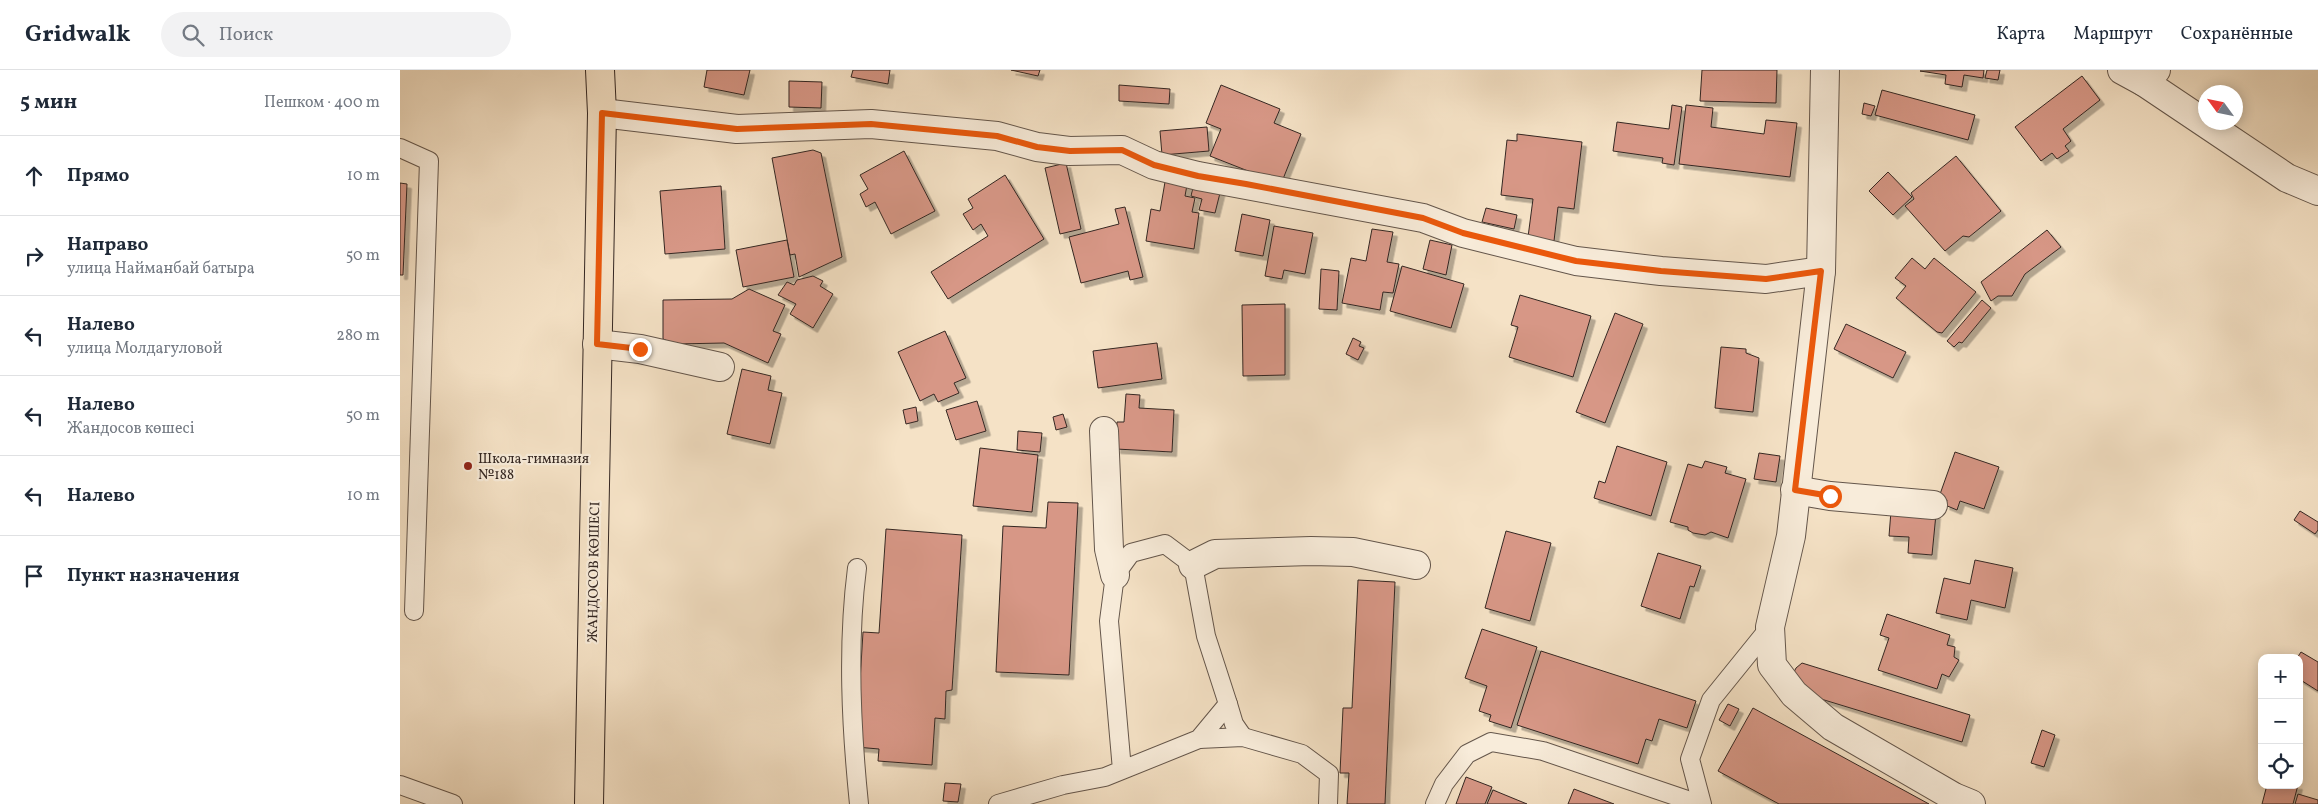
<!DOCTYPE html>
<html lang="ru">
<meta charset="utf-8">
<style>
body{margin:0;font-family:Vollkorn,serif;background:#f2f2f3;color:#1f2937}
.controls{position:absolute;right:15px;bottom:15px;display:grid;overflow:hidden;border-radius:10px;box-shadow:0 2px 12px #0003}
.controls button{width:45px;height:45px;display:grid;place-items:center;padding:0;border:0;border-bottom:1px solid #e0e1e3;background:#fff;color:#1f2937;font:25px sans-serif}
.compass{position:absolute;left:1798px;top:15px;width:45px;height:45px;border-radius:50%;background:#fff;box-shadow:0 2px 12px #0003;rotate:303deg}
.stop{position:absolute;width:15px;height:15px;margin:-11px;border:4px solid #ea580c;border-radius:50%;background:#fff}
.stop.end{background:#ea580c;border-color:#fff;box-shadow:0 1px 5px #0008}
.list{margin:0;padding:0;list-style:none}
h2{display:flex;justify-content:space-between;align-items:center;height:65px;margin:0;padding:0 20px;font-size:21px}
h2 small{font-size:16px;font-weight:400;color:#747a83}
.list li{display:grid;grid-template-columns:32px 1fr auto;gap:15px;align-items:center;box-sizing:border-box;height:80px;padding:0 20px;border-top:1px solid #e0e1e3}
.list b{display:block;font-size:19px;white-space:nowrap}
.list p{margin:0;font-size:16px;white-space:nowrap;color:#747a83}
.list em{font-size:16px;font-style:normal;color:#747a83}
.icon{flex:none;width:28px;height:28px;fill:none;stroke:currentColor;stroke-width:2;stroke-linecap:round;stroke-linejoin:round}
.map{position:relative;flex:none;width:1918px;height:734px;overflow:hidden}
header{display:flex;align-items:center;gap:30px;box-sizing:border-box;height:70px;padding:0 25px;background:#fff;border-bottom:1px solid #e0e1e3}
header strong{font-size:24px}
nav{display:flex;gap:28px;margin-inline-start:auto;font-size:18px}
.search{width:350px;height:45px;background:#f2f2f3;display:flex;align-items:center;gap:12px;box-sizing:border-box;padding:0 18px;border-radius:28px;color:#747a83;font-size:19px}
main{display:flex}
aside{flex:1;background:#fff}
.map>svg:first-child{display:block}
.building{fill:#d79786;stroke:#342722;filter:url(#shadow)}
.lines{fill:none;stroke-linecap:round;stroke-linejoin:round}
.service-casing{stroke:#64564b;stroke-width:20}
.minor-casing{stroke:#64564b;stroke-width:30}
.tertiary-casing{stroke:#64564b;stroke-width:30}
.primary-casing{stroke:#342722;stroke-width:30}
.service{stroke:#f8ecda;stroke-width:18}
.minor{stroke:#f8ecda;stroke-width:28}
.tertiary{stroke:#f8ecda;stroke-width:28}
.primary{stroke:#f5e2c6;stroke-width:28}
.route{stroke:#ea580c;stroke-width:6}
.poi-dot{fill:#8f2418;stroke:#f8ecda;stroke-width:2}
.labels{text-anchor:middle;stroke-width:4.5;stroke-linejoin:round;paint-order:stroke}
.poi-label{font-size:14px;fill:#342722;stroke:#f8ecda;text-anchor:start}
.street-label{font-size:14px;fill:#342722;stroke:#f8ecda}
</style>
<header>
<strong>Gridwalk</strong>
<div class="search"><svg class="icon" aria-label="search" viewBox="0 0 24 24"><circle cx="10" cy="10" r="6"/><path d="M15 15l6 6"/></svg>Поиск</div>
<nav><a>Карта</a><a>Маршрут</a><a>Сохранённые</a></nav>
</header>
<main>
<aside>
<h2>5 мин<small>Пешком · 400 m</small></h2>
<ul class="list">
<li><svg class="icon" aria-label="ahead" viewBox="0 0 24 24"><path d="M12 20V5M6 11l6-6 6 6"/></svg><div><b>Прямо</b></div><em>10 m</em></li>
<li><svg class="icon" aria-label="right" viewBox="0 0 24 24"><path d="M7 20v-9h11M14 6l5 5-5 5"/></svg><div><b>Направо</b><p>улица Найманбай батыра</p></div><em>50 m</em></li>
<li><svg class="icon" aria-label="left" viewBox="0 0 24 24"><path d="M17 20v-9H6M10 6l-5 5 5 5"/></svg><div><b>Налево</b><p>улица Молдагуловой</p></div><em>280 m</em></li>
<li><svg class="icon" aria-label="left" viewBox="0 0 24 24"><path d="M17 20v-9H6M10 6l-5 5 5 5"/></svg><div><b>Налево</b><p>Жандосов көшесі</p></div><em>50 m</em></li>
<li><svg class="icon" aria-label="left" viewBox="0 0 24 24"><path d="M17 20v-9H6M10 6l-5 5 5 5"/></svg><div><b>Налево</b></div><em>10 m</em></li>
<li><svg class="icon" aria-label="arrive" viewBox="0 0 24 24"><path d="M6 21V4h12l-3 4 3 4H6"/></svg><div><b>Пункт назначения</b></div></li>
</ul>
</aside>
<div class="map">
<svg width="1918" height="734" viewBox="0 0 1918 734">
<defs>
<filter id="shadow"><feDropShadow dx="4.5" dy="4.5" stdDeviation="0" flood-color="#0004"/></filter>
</defs>
<rect width="100%" height="100%" fill="#f5e2c6"/>
<filter id="stains"><feTurbulence type="fractalNoise" baseFrequency=".004" numOctaves="4"/><feColorMatrix values="0 0 0 0 .2 0 0 0 0 .09 0 0 0 0 .02 0 0 0 .5 -.17"/></filter>
<radialGradient id="worn" r=".72"><stop offset=".6" stop-color="#630" stop-opacity="0"/><stop offset="1" stop-color="#630" stop-opacity=".3"/></radialGradient>
<g class="building">
<polygon points="307,0 350,0 344,25 304,17"/>
<polygon points="453,0 490,0 488,14 451,7"/>
<polygon points="611,0 640,0 638,6"/>
<polygon points="1302,0 1377,0 1376,33 1300,31"/>
<polygon points="1584,0 1583,8 1564,5 1562,17 1545,14 1546,5 1520,1"/>
<polygon points="1587,0 1600,0 1598,10 1585,8"/>
<polygon points="1682,6 1700,30 1663,59 1671,71 1665,76 1669,81 1657,89 1652,83 1641,91 1615,57"/>
<polygon points="389,11 422,12 421,38 389,37"/>
<polygon points="719,15 770,19 769,34 719,31"/>
<polygon points="821,15 880,39 874,53 901,64 881,114 810,86 821,59 806,53"/>
<polygon points="1482,20 1575,45 1568,70 1475,45"/>
<polygon points="1464,33 1475,36 1471,46 1462,44"/>
<polygon points="1272,35 1282,37 1274,95 1262,93 1263,88 1213,81 1217,52 1269,59"/>
<polygon points="1286,35 1313,38 1311,57 1364,64 1366,50 1397,53 1390,107 1279,94"/>
<polygon points="807,57 809,81 762,85 760,61"/>
<polygon points="1117,64 1182,72 1174,139 1158,137 1154,171 1128,167 1133,129 1101,125 1107,70 1117,71"/>
<polygon points="413,80 421,83 442,187 399,207 395,184 390,185 372,88"/>
<polygon points="504,81 535,141 491,164 475,132 466,137 460,124 468,119 460,105"/>
<polygon points="1556,86 1601,141 1569,167 1563,166 1545,181 1505,136 1514,129 1511,123"/>
<polygon points="666,93 681,159 660,164 645,98"/>
<polygon points="1488,102 1512,127 1493,145 1469,121"/>
<polygon points="605,105 644,169 548,229 531,202 588,166 581,154 573,160 563,144 573,138 568,129"/>
<polygon points="765,112 787,115 785,126 795,128 792,142 799,143 794,179 746,171 751,139 760,141"/>
<polygon points="0,113 7,114 3,205 0,205"/>
<polygon points="794,113 821,119 815,143 799,140 802,129 791,126"/>
<polygon points="321,116 325,179 265,184 260,121"/>
<polygon points="725,137 743,207 730,210 728,201 681,213 669,167 719,154 715,139"/>
<polygon points="1086,138 1117,145 1114,159 1082,152"/>
<polygon points="842,144 870,150 863,186 835,181"/>
<polygon points="874,156 913,163 905,204 884,200 882,209 865,206"/>
<polygon points="972,159 993,162 987,192 999,194 993,223 983,222 980,240 942,233 951,188 966,191"/>
<polygon points="1647,160 1661,177 1625,204 1612,226 1598,226 1591,231 1581,212"/>
<polygon points="387,170 394,207 343,217 336,180"/>
<polygon points="1030,170 1052,175 1046,205 1023,199"/>
<polygon points="1512,188 1525,199 1534,188 1576,222 1542,263 1537,262 1496,228 1506,216 1495,208"/>
<polygon points="1002,196 1064,214 1051,258 990,241"/>
<polygon points="921,199 939,201 937,240 919,239"/>
<polygon points="413,206 423,211 420,216 433,224 413,258 390,244 396,234 378,225 387,212 394,215 397,210"/>
<polygon points="349,219 385,235 373,261 381,264 368,293 324,273 275,274 263,269 263,230 332,229"/>
<polygon points="1120,225 1191,246 1173,307 1109,287 1118,257 1111,255"/>
<polygon points="1582,230 1591,238 1562,273 1559,272 1554,277 1547,271"/>
<polygon points="885,234 885,305 843,306 842,235"/>
<polygon points="1215,243 1243,254 1205,353 1176,342"/>
<polygon points="1446,254 1506,282 1493,308 1434,279"/>
<polygon points="545,261 566,308 554,313 559,323 538,332 534,324 520,331 498,282"/>
<polygon points="953,268 961,272 959,276 964,278 958,290 946,284"/>
<polygon points="757,273 762,309 698,318 693,281"/>
<polygon points="1321,277 1346,279 1346,283 1359,288 1353,342 1315,338"/>
<polygon points="342,299 371,306 368,320 382,323 370,374 327,364"/>
<polygon points="726,324 740,325 739,338 774,340 772,382 716,379 717,352 724,352"/>
<polygon points="577,331 586,361 556,370 546,340"/>
<polygon points="516,337 518,351 506,354 503,340"/>
<polygon points="663,344 667,357 656,360 653,347"/>
<polygon points="618,361 642,363 640,382 617,380"/>
<polygon points="1217,376 1267,392 1251,446 1194,428 1199,411 1205,413"/>
<polygon points="580,378 638,385 632,442 573,436"/>
<polygon points="1555,382 1599,397 1584,439 1560,431 1557,440 1545,435 1547,430 1539,427"/>
<polygon points="1359,383 1380,386 1376,412 1354,409"/>
<polygon points="1305,391 1327,397 1325,403 1346,409 1328,468 1311,462 1305,465 1293,463 1288,460 1288,457 1270,452 1288,394 1302,398"/>
<polygon points="648,432 678,433 669,605 596,602 603,456 646,458"/>
<polygon points="1491,441 1536,444 1532,485 1508,483 1509,467 1489,466"/>
<polygon points="1900,441 1918,452 1918,460 1915,464 1894,450"/>
<polygon points="486,459 562,465 552,620 546,621 545,649 535,648 532,695 478,691 479,679 456,677 463,562 479,563"/>
<polygon points="1106,461 1151,473 1130,551 1085,538"/>
<polygon points="1258,483 1301,496 1294,517 1290,516 1280,549 1241,536"/>
<polygon points="1575,490 1613,498 1605,538 1571,530 1567,550 1536,543 1544,508 1570,514"/>
<polygon points="958,510 995,512 985,734 947,734 949,703 940,703 943,638 952,638"/>
<polygon points="1487,544 1550,565 1547,575 1555,577 1554,587 1559,590 1549,607 1542,604 1537,619 1478,600 1489,568 1480,565"/>
<polygon points="1082,559 1137,577 1111,658 1089,651 1091,645 1079,641 1087,616 1065,608"/>
<polygon points="1141,581 1296,631 1287,658 1259,649 1252,671 1246,669 1238,694 1117,655"/>
<polygon points="1901,582 1918,592 1918,621 1899,609 1899,588 1897,588"/>
<polygon points="1402,593 1570,645 1562,672 1421,629 1401,617 1394,602 1396,598"/>
<polygon points="1328,634 1339,639 1330,656 1319,650"/>
<polygon points="1353,638 1529,734 1379,734 1318,701"/>
<polygon points="1642,660 1655,665 1644,697 1631,693"/>
<polygon points="1066,707 1092,717 1085,734 1056,734"/>
<polygon points="545,713 561,714 558,732 543,731"/>
<polygon points="1867,715 1898,715 1893,734 1862,734"/>
<polygon points="1174,719 1214,734 1168,734"/>
<polygon points="1093,720 1127,734 1087,734"/>
<polygon points="1898,724 1918,730 1918,734 1895,734"/>
</g>
<g class="lines">
<g class="service-casing">
<g id="service">
<polyline points="0,78 29,91 14,541"/>
<path d="M457 498C447 576 451 656 459 734"/>
<polyline points="828,634 834,654 843,667"/>
<polyline points="799,669 843,667 902,684 929,704 928,734"/>
<polyline points="0,715 53,734"/>
<polyline points="598,734 663,715 705,707 799,669 828,634 806,566 793,495 765,474 731,483 715,505 709,551 722,700"/>
<polyline points="1035,734 1044,714 1067,684 1091,672 1143,681 1299,734"/>
<polyline points="1302,734 1290,689 1311,630 1370,557"/>
</g>
</g>
<g class="minor-casing">
<g id="minor">
<polyline points="1722,0 1744,12 1756,0"/>
<polyline points="1744,12 1887,108 1918,121"/>
<polyline points="202,43 337,59 471,54 597,66 637,77 669,81 722,80 754,95 798,106 1023,148 1063,163 1176,191 1261,201 1366,209 1421,201"/>
<polyline points="197,274 240,279 320,297"/>
<polyline points="704,361 709,479 715,505"/>
<polyline points="1395,420 1430,426 1533,435"/>
<polyline points="793,495 815,484 911,481 953,482 1016,495"/>
</g>
</g>
<g class="tertiary-casing">
<polyline id="tertiary" points="1425,0 1421,201 1391,466 1370,557 1372,595 1394,624 1433,657 1554,727 1571,734"/>
</g>
<g class="primary-casing">
<polyline id="primary" points="189,734 202,43 200,0"/>
</g>
<use href="#service" class="service"/>
<use href="#minor" class="minor"/>
<use href="#tertiary" class="tertiary"/>
<use href="#primary" class="primary"/>
</g>
<g class="lines">
<polyline class="route" points="240,279 197,274 202,43 337,59 471,54 597,66 637,77 670,81 722,80 754,95 798,106 846,114 1023,148 1063,163 1176,191 1261,201 1366,209 1421,201 1395,420 1430,426"/>
</g>
<circle class="poi-dot" cx="68" cy="396" r="5"/>
<g class="labels">
<g class="poi-label">
<text x="78" y="393">Школа-гимназия<tspan x="78" dy="16">№188</tspan></text>
</g>
<g class="street-label">
<text transform="translate(193 502) rotate(-89)" y="5">ЖАНДОСОВ КӨШЕСІ</text>
</g>
</g>
<rect width="100%" height="100%" filter="url(#stains)"/>
<rect width="100%" height="100%" fill="url(#worn)"/>
</svg>
<div class="controls">
<button>+</button>
<button>−</button>
<button><svg class="icon" aria-label="locate" viewBox="0 0 24 24"><circle cx="12" cy="12" r="6"/><path d="M12 2v4M12 18v4M2 12h4M18 12h4"/></svg></button>
</div>
<svg class="compass" viewBox="-18 -18 36 36"><path d="M0-13l5 13h-10z" fill="#e53935"/><path d="M0 13l5-13h-10z" fill="#747a83"/></svg>
<div class="stop" style="left:1430px;top:426px"></div>
<div class="stop end" style="left:240px;top:279px"></div>
</div>
</main>
